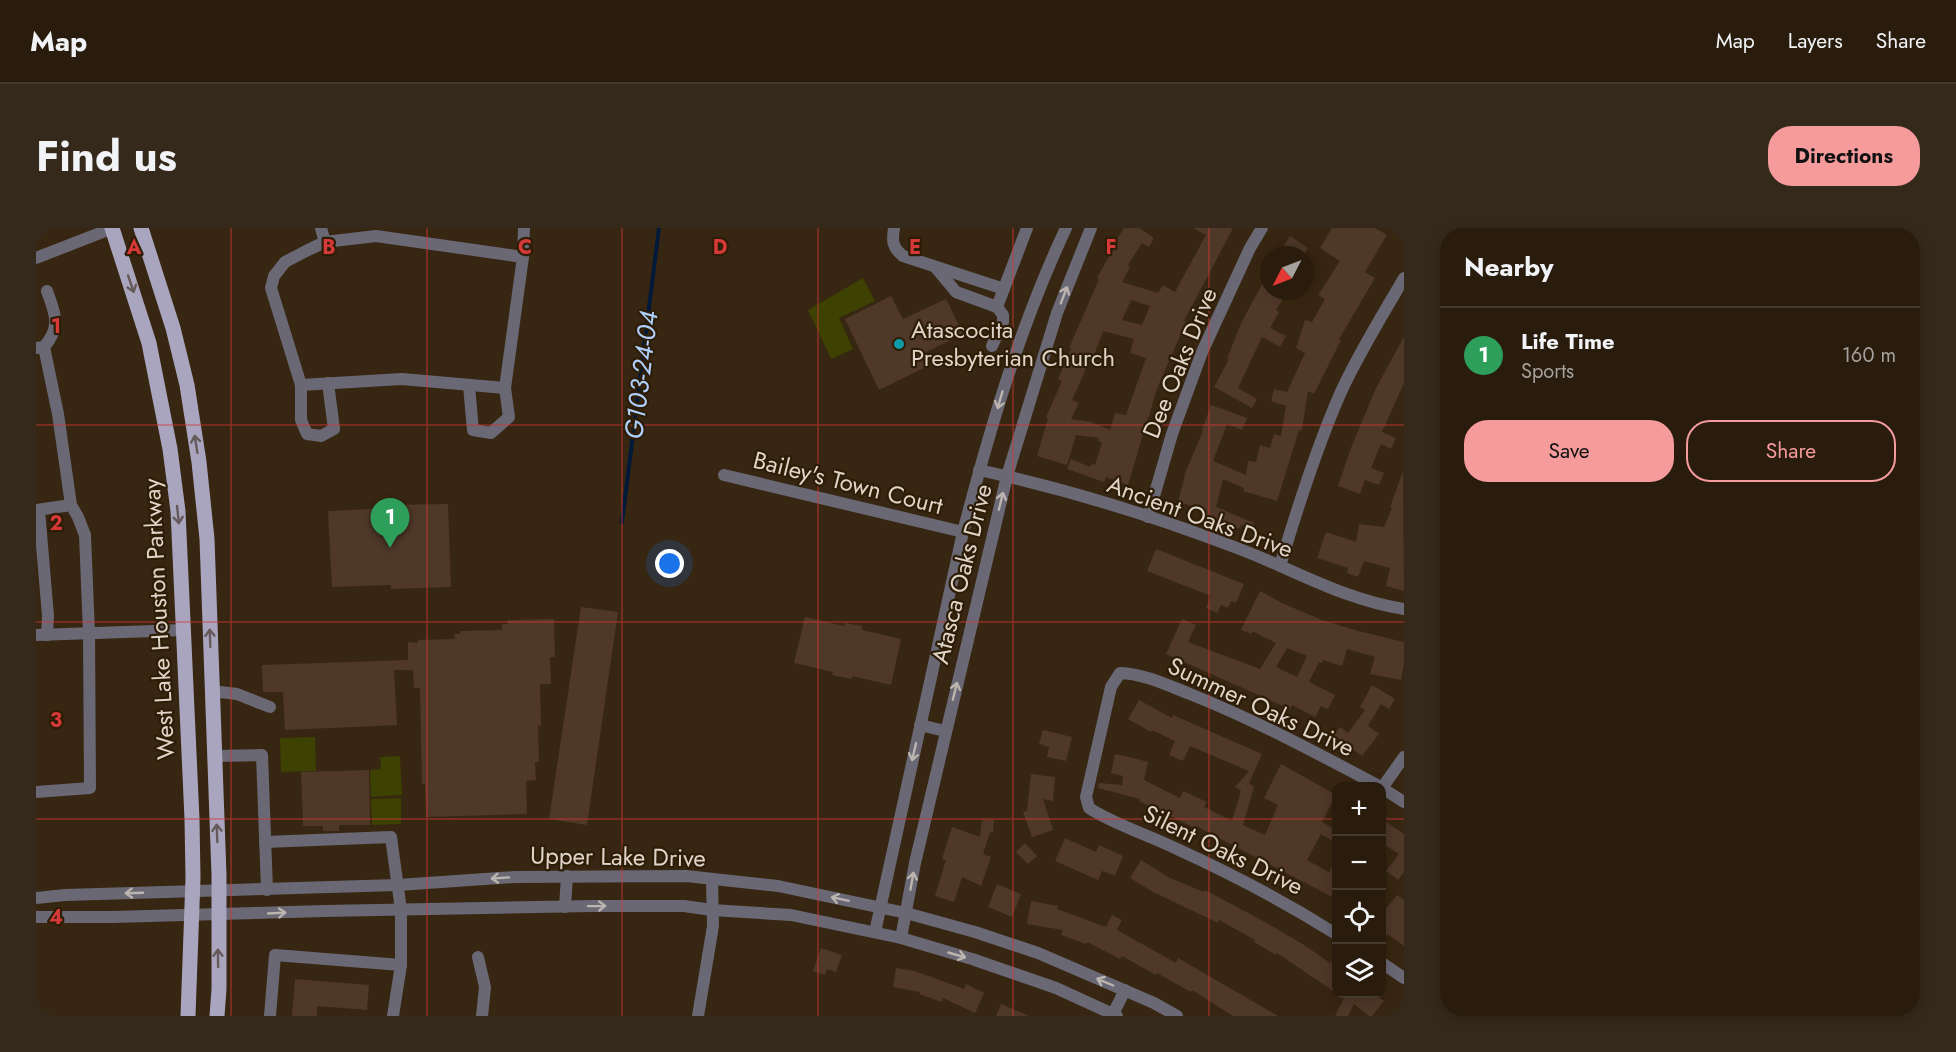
<!DOCTYPE html>
<meta charset="utf-8">
<style>
body{margin:0;font-family:Jost,sans-serif;background:#35291b;color:#f1f3f6}
.controls{position:absolute;right:18px;bottom:18px;display:grid;overflow:hidden;border-radius:12px;box-shadow:0 3px 15px #0003}
.controls button{width:54px;height:54px;display:grid;place-items:center;padding:0;border:0;border-bottom:2px solid #453a2e;background:#291c0d;color:#f1f3f6;font:30px sans-serif}
.compass{position:absolute;left:1224px;top:18px;width:54px;height:54px;border-radius:50%;background:#291c0d;box-shadow:0 3px 15px #0003;rotate:228deg}
.you{position:absolute;left:634px;top:336px;width:21px;height:21px;margin:-15px;border:4px solid #fff;border-radius:50%;background:#1a73e8;box-shadow:0 0 0 9px #1a73e833}
.badge{display:grid;place-items:center;width:39px;height:39px;border-radius:50%;background:#f59b9c;color:#fff;font-size:20px;font-weight:700}
.pin{position:absolute;translate:-50% -50px;filter:drop-shadow(0 2px 3px #0008)}
.pin::after{content:'';position:absolute;top:32px;width:21px;height:18px;background:inherit;clip-path:polygon(0 0,100% 0,50% 100%)}
.list{margin:0;padding:0;list-style:none}
h2{display:flex;justify-content:space-between;align-items:center;height:78px;margin:0;padding:0 24px;font-size:26px}
h2 small{font-size:20px;font-weight:400;color:#a5a19d}
.list li{display:grid;grid-template-columns:39px 1fr auto;gap:18px;align-items:center;box-sizing:border-box;height:96px;padding:0 24px;border-top:2px solid #453a2e}
.list b{display:block;font-size:22px;white-space:nowrap}
.list p{margin:0;font-size:20px;white-space:nowrap;color:#a5a19d}
.list em{font-size:20px;font-style:normal;color:#a5a19d}
.actions{display:flex;gap:12px;padding:18px 24px}
.actions a{flex:1;padding:14px 0;border:2px solid #f59b9c;border-radius:24px;text-align:center;font-size:21px;color:#f59b9c}
.actions .main{background:#f59b9c;color:#111}
.icon{flex:none;width:33px;height:33px;fill:none;stroke:currentColor;stroke-width:2;stroke-linecap:round;stroke-linejoin:round}
.map{position:relative;flex:none;width:1368px;height:788px;overflow:hidden;border-radius:24px}
header{display:flex;align-items:center;gap:36px;box-sizing:border-box;height:84px;padding:0 30px;background:#291c0d;border-bottom:2px solid #453a2e}
header strong{font-size:28px}
nav{display:flex;gap:33px;margin-inline-start:auto;font-size:21px}
.intro{display:flex;align-items:center;justify-content:space-between;box-sizing:border-box;height:144px;padding:0 36px}
h1{margin:0;font-size:42px}
.button{padding:15px 27px;border-radius:24px;background:#f59b9c;color:#111;font-size:21px;font-weight:700}
main{display:flex;gap:36px;padding:0 36px}
aside{flex:1;background:#291c0d;border-radius:24px;box-shadow:0 3px 15px #0003}
.map>svg:first-child{display:block}
.green{fill:#3d4101}
.lines{fill:none;stroke-linecap:round;stroke-linejoin:round}
.stream{stroke:#011a3a;stroke-width:4}
.building{fill:#4f3828;fill-rule:evenodd}
.minor{stroke:#696874;stroke-width:12}
.major{stroke:#a9a5be;stroke-width:15}
.oneway{stroke:#655a59}
.oneway2{stroke:#bcb4af}
.grid{fill:none;stroke:#d73938;stroke-width:1.5;stroke-opacity:0.55}
.culture-dot{fill:#0f9aa8;stroke:#2d1d07;stroke-width:2}
.labels{text-anchor:middle;stroke-width:4.5;stroke-linejoin:round;paint-order:stroke}
.poi-label{font-size:24px;fill:#dfd4c8;stroke:#2d1d07;text-anchor:start}
.street-label{font-size:24px;fill:#dfd4c8;stroke:#2d1d07}
.water-label{font-size:26px;font-style:italic;fill:#afd0fc;stroke:#2d1d07}
.grid-label{font-size:20px;text-anchor:middle;font-weight:bold;fill:#d73938;stroke:#2d1d07;stroke-width:4.5;stroke-linejoin:round;paint-order:stroke}
</style>
<header>
<strong>Map</strong>
<nav><a>Map</a><a>Layers</a><a>Share</a></nav>
</header>
<div class="intro"><h1>Find us</h1><a class="button">Directions</a></div>
<main>
<div class="map">
<svg width="1368" height="788" viewBox="0 0 1368 788">
<rect width="100%" height="100%" fill="#372611"/>
<g class="green">
<polygon points="827,50 839,73 803,90 817,121 795,131 772,82"/>
<polygon points="279,509 280,543 245,544 244,510"/>
<polygon points="364,528 366,567 335,569 334,542 345,541 344,529"/>
<polygon points="365,570 365,596 336,597 335,571"/>
</g>
<g class="lines">
<polyline class="stream" points="586,294 623,0"/>
</g>
<g class="building">
<path d="M1088 0H1103L1118 10 1113 19 1106 15 1092 37 1094 39 1086 54 1122 65 1127 57 1139 64 1170 7 1157 0H1197L1148 93 1150 94 1120 163 1113 189H1112L1092 257 1070 249 1068 254 1031 241 1035 231 1054 239 1055 236 1059 237 1066 215 1062 213 1063 210 1040 207 1031 237 1001 228 1012 190 1010 189 1026 153 1022 151 1035 121 1033 120 1063 51 1061 50 1079 18 1077 17ZM1095 72 1114 78 1106 97 1086 92ZM1067 103 1098 111 1094 125 1110 130 1090 187 1079 185 1074 202 1055 194 1035 191 1043 175 1036 172 1055 129 1057 130Z"/>
<polygon points="1296,0 1339,0 1351,7 1329,44 1339,50 1303,111 1305,112 1278,166 1272,163 1266,202 1263,202 1241,273 1207,263 1208,260 1187,251 1180,279 1218,295 1217,300 1205,297 1203,301 1191,296 1192,294 1167,288 1169,282 1142,274 1150,243 1167,203 1166,202 1175,177 1211,190 1206,202 1191,196 1177,233 1210,247 1212,233 1220,234 1224,217 1234,220 1238,206 1245,208 1250,178 1235,173 1238,161 1251,164 1269,125 1260,120 1269,92 1276,94 1289,71 1282,67 1304,33 1284,20"/>
<polygon points="1254,8 1272,20 1268,27 1242,27"/>
<polygon points="1233,44 1233,63 1252,63 1240,82 1243,84 1234,100 1250,108 1244,119 1226,109 1202,160 1221,171 1216,180 1178,159 1193,131 1191,131 1205,95"/>
<polygon points="855,68 867,91 910,71 927,106 884,127 890,139 843,162 809,91"/>
<polygon points="1368,109 1368,155 1346,204 1360,210 1355,221 1345,216 1335,240 1348,245 1343,257 1329,252 1324,266 1302,258 1315,220 1340,160"/>
<polygon points="1367,243 1368,363 1350,358 1354,340 1328,333 1322,349 1311,345 1312,340 1281,330 1290,304 1320,314 1323,296 1348,299 1356,280 1354,279"/>
<polygon points="412,276 415,359 355,361 355,357 296,359 292,283 354,280 354,277"/>
<polygon points="1120,321 1208,356 1200,375 1195,373 1192,380 1185,377 1181,385 1170,380 1175,368 1111,343"/>
<path d="M1224 363 1248 376 1286 392 1322 403 1368 414V435L1365 452 1334 446 1339 429 1311 421 1306 438 1287 432 1286 435 1283 434 1273 454 1299 467 1292 481 1285 478 1279 489 1256 477 1254 481 1130 426 1146 391 1160 397 1152 414 1224 441 1240 415 1216 403 1215 406 1205 402ZM1251 420 1271 428 1261 449 1240 439Z"/>
<polygon points="545,379 582,384 551,597 513,591"/>
<polygon points="769,389 808,398 809,395 826,398 826,402 865,411 855,457 816,448 816,451 796,447 797,444 758,435"/>
<polygon points="518,391 519,429 514,429 515,456 504,456 505,498 502,497 503,534 499,534 500,552 490,553 491,586 390,589 389,555 386,556 384,460 378,460 377,442 358,442 361,497 249,502 247,464 227,464 226,437 372,432 372,414 382,415 382,412 419,411 418,406 424,406 424,403 466,402 466,396 472,396 471,392"/>
<polygon points="1336,457 1359,471 1353,481 1345,476 1332,498 1343,506 1326,528 1298,507 1304,499 1312,505 1329,482 1324,479"/>
<polygon points="1103,472 1136,490 1137,487 1226,526 1213,555 1218,559 1207,597 1229,607 1242,577 1228,570 1245,536 1300,567 1286,594 1300,602 1300,615 1285,606 1271,632 1293,644 1300,630 1300,671 1160,598 1159,600 1103,573 1104,571 1062,560 1063,555 1086,557 1087,548 1075,545 1079,526 1097,530 1112,534 1108,552 1144,570 1147,563 1171,574 1168,579 1196,593 1205,563 1199,559 1213,543 1154,518 1147,533 1133,527 1139,513 1116,502 1115,504 1092,491"/>
<polygon points="1007,502 1036,509 1030,533 1011,529 1013,519 1003,516"/>
<polygon points="333,542 334,597 303,597 303,603 287,603 287,598 267,598 265,544"/>
<polygon points="995,546 1019,549 1017,573 1007,571 1017,602 996,609 987,584 991,583"/>
<polygon points="946,591 958,592 957,605 954,604 947,626 955,629 945,658 926,649 918,674 899,668 910,632 906,631 916,599 944,609"/>
<polygon points="1346,591 1368,606 1368,644 1362,652 1350,643 1363,626 1346,615"/>
<polygon points="1029,610 1060,624 1063,617 1087,628 1079,648 1066,643 1062,652 1019,633"/>
<polygon points="989,615 1001,628 992,636 980,624"/>
<polygon points="1105,632 1134,650 1168,664 1169,662 1229,694 1268,717 1294,735 1300,726 1300,765 1241,725 1240,727 1218,714 1219,712 1183,692 1182,695 1117,664 1094,650"/>
<polygon points="961,656 985,666 976,689 952,679"/>
<polygon points="1361,667 1368,672 1368,718 1352,706 1346,715 1346,678 1350,681"/>
<polygon points="995,673 1022,678 1021,681 1070,699 1076,687 1086,692 1081,702 1140,735 1142,730 1242,788 1197,788 1156,762 1155,764 1121,745 1120,747 1086,728 1084,731 1051,714 1050,716 1025,707 1027,702 991,696"/>
<polygon points="785,720 806,727 800,744 791,741 789,747 777,743"/>
<polygon points="860,740 879,743 928,761 930,756 948,765 939,785 907,770 906,774 883,766 884,764 857,759"/>
<polygon points="259,751 333,757 331,782 281,778 281,788 256,788"/>
<polygon points="1306,765 1334,765 1339,769 1341,768 1348,773 1336,788 1333,788 1318,776 1312,788 1299,788 1309,768"/>
<polygon points="965,776 993,788 960,788"/>
</g>
<g class="lines">
<g class="minor">
<polyline points="285,0 289,14"/>
<path d="M858 0C856 13 856 19 867 28L968 61"/>
<polyline points="0,30 77,0"/>
<polyline points="900,40 920,64 961,79 967,87 967,94 956,118"/>
<polyline points="961,79 991,0"/>
<path d="M8 119C26 98 19 86 11 63"/>
<polyline points="0,120 8,119 22,186 35,277 42,289 49,307 53,405 54,560 0,564"/>
<polyline points="292,155 298,201 285,208 271,206 265,192 265,157 235,60 238,48 249,34 272,22 289,14 340,8 487,29"/>
<polyline points="265,157 366,151 469,160"/>
<polyline points="433,158 437,202 455,205 473,189 469,160 487,29 488,0"/>
<path d="M943 242C1030 261 1118 288 1201 320 1257 341 1308 372 1368 381"/>
<polyline points="688,247 927,304"/>
<polyline points="0,282 35,277"/>
<polyline points="3,282 12,388 11,407"/>
<polyline points="1112,289 1136,206 1166,124 1214,20 1226,0"/>
<path d="M1244 338C1261 281 1280 221 1304 166 1322 126 1346 88 1368 50"/>
<polyline points="0,407 148,402"/>
<polyline points="176,463 201,466 234,479"/>
<polyline points="884,497 909,503"/>
<polyline points="179,528 226,527 231,662"/>
<polyline points="1346,560 1368,529"/>
<polyline points="1346,560 1368,574"/>
<polyline points="229,614 355,609 365,682 365,737 357,788"/>
<polyline points="0,670 29,667 362,657 479,649 650,648 742,658 870,685 939,704 1002,725 1118,775 1141,788"/>
<polyline points="529,679 531,648"/>
<polyline points="0,689 77,689 288,683 556,678 648,678 676,682 755,687 865,710 936,731 1020,760 1081,788"/>
<path d="M839 704 927 304C954 200 984 98 1030 0"/>
<path d="M1300 706C1249 674 1196 646 1141 621 1113 607 1079 597 1053 580L1050 569 1075 459 1084 445C1109 446 1131 457 1154 466 1219 492 1281 525 1343 558"/>
<polyline points="865,710 879,635 971,248 1021,85 1055,0"/>
<polyline points="442,729 449,759 446,788"/>
<polyline points="1346,735 1368,750"/>
<polyline points="1077,786 1089,762"/>
<polyline points="234,788 239,727 365,737"/>
<polyline points="662,788 677,698 676,651"/>
<polyline points="1367,788 1368,787"/>
</g>
<g class="major">
<polyline points="76,0 113,115 134,221 142,283 156,591 157,650 152,788"/>
<polyline points="105,0 137,100 151,157 163,234 171,311 183,647 183,761 181,788"/>
</g>
</g>
<defs><path id="oneway-shaft" d="M-6 0H5M1.5-3L5.5 0L1.5 3" fill="none" stroke-width="1.6" stroke-linecap="round" stroke-linejoin="round" transform="scale(1.5)"/></defs>
<g class="oneway">
<use href="#oneway-shaft" transform="translate(95 56) rotate(71)"/>
<use href="#oneway-shaft" transform="translate(160 216) rotate(-99)"/>
<use href="#oneway-shaft" transform="translate(142 287) rotate(84)"/>
<use href="#oneway-shaft" transform="translate(174 410) rotate(-92)"/>
<use href="#oneway-shaft" transform="translate(181 605) rotate(-92)"/>
<use href="#oneway-shaft" transform="translate(182 730) rotate(-91)"/>
</g>
<g class="oneway2">
<use href="#oneway-shaft" transform="translate(1028 67) rotate(-69)"/>
<use href="#oneway-shaft" transform="translate(964 172) rotate(106)"/>
<use href="#oneway-shaft" transform="translate(965 273) rotate(-76)"/>
<use href="#oneway-shaft" transform="translate(919 463) rotate(-76)"/>
<use href="#oneway-shaft" transform="translate(878 524) rotate(103)"/>
<use href="#oneway-shaft" transform="translate(464 650) rotate(176)"/>
<use href="#oneway-shaft" transform="translate(876 653) rotate(-80)"/>
<use href="#oneway-shaft" transform="translate(98 665) rotate(178)"/>
<use href="#oneway-shaft" transform="translate(804 671) rotate(-168)"/>
<use href="#oneway-shaft" transform="translate(561 678) rotate(-1)"/>
<use href="#oneway-shaft" transform="translate(241 685) rotate(-3)"/>
<use href="#oneway-shaft" transform="translate(921 727) rotate(16)"/>
<use href="#oneway-shaft" transform="translate(1069 754) rotate(-157)"/>
</g>
<path class="grid" d="M195 0V788M391 0V788M586 0V788M782 0V788M977 0V788M1173 0V788M0 197H1368M0 394H1368M0 591H1300M1346 591H1368"/>
<circle class="culture-dot" cx="863" cy="116" r="6"/>
<g class="labels">
<g class="poi-label">
<text x="875" y="110">Atascocita<tspan x="875" dy="28">Presbyterian Church</tspan></text>
</g>
<g class="street-label">
<text transform="translate(1144 135) rotate(-68)" y="8">Dee Oaks Drive</text>
<text transform="translate(812 255) rotate(14)" y="8">Bailey's Town Court</text>
<text transform="translate(1164 289) rotate(20)" y="8">Ancient Oaks Drive</text>
<text transform="translate(926 346) rotate(-76)" y="8">Atasca Oaks Drive</text>
<text transform="translate(123 391) rotate(-93)" y="8">West Lake Houston Parkway</text>
<text transform="translate(1225 479) rotate(25)" y="8">Summer Oaks Drive</text>
<text transform="translate(1187 622) rotate(26)" y="8">Silent Oaks Drive</text>
<text transform="translate(582 629) rotate(1)" y="8">Upper Lake Drive</text>
</g>
<g class="water-label">
<text transform="translate(605 147) rotate(-83)" y="9">G103-24-04</text>
</g>
</g>
<g class="grid-label">
<text x="98" y="26">A</text>
<text x="293" y="26">B</text>
<text x="489" y="26">C</text>
<text x="684" y="26">D</text>
<text x="879" y="26">E</text>
<text x="1075" y="26">F</text>
<text x="20" y="105">1</text>
<text x="20" y="302">2</text>
<text x="20" y="499">3</text>
<text x="20" y="696">4</text>
</g>
</svg>
<div class="controls">
<button>+</button>
<button>−</button>
<button><svg class="icon" aria-label="locate" viewBox="0 0 24 24"><circle cx="12" cy="12" r="6"/><path d="M12 2v4M12 18v4M2 12h4M18 12h4"/></svg></button>
<button><svg class="icon" aria-label="layers" viewBox="0 0 24 24"><path d="M12 4l9 5-9 5-9-5zM3 14l9 5 9-5"/></svg></button>
</div>
<svg class="compass" viewBox="-18 -18 36 36"><path d="M0-13l5 13h-10z" fill="#e53935"/><path d="M0 13l5-13h-10z" fill="#a5a19d"/></svg>
<div class="you"></div>
<div class="pin badge" style="left:354px;top:320px;background:#2e9e5b">1</div>
</div>
<aside>
<h2>Nearby<small></small></h2>
<ul class="list">
<li><span class="badge" style="background:#2e9e5b">1</span><div><b>Life Time</b><p>Sports</p></div><em>160 m</em></li>
</ul>
<div class="actions"><a class="main">Save</a><a>Share</a></div>
</aside>
</main>
